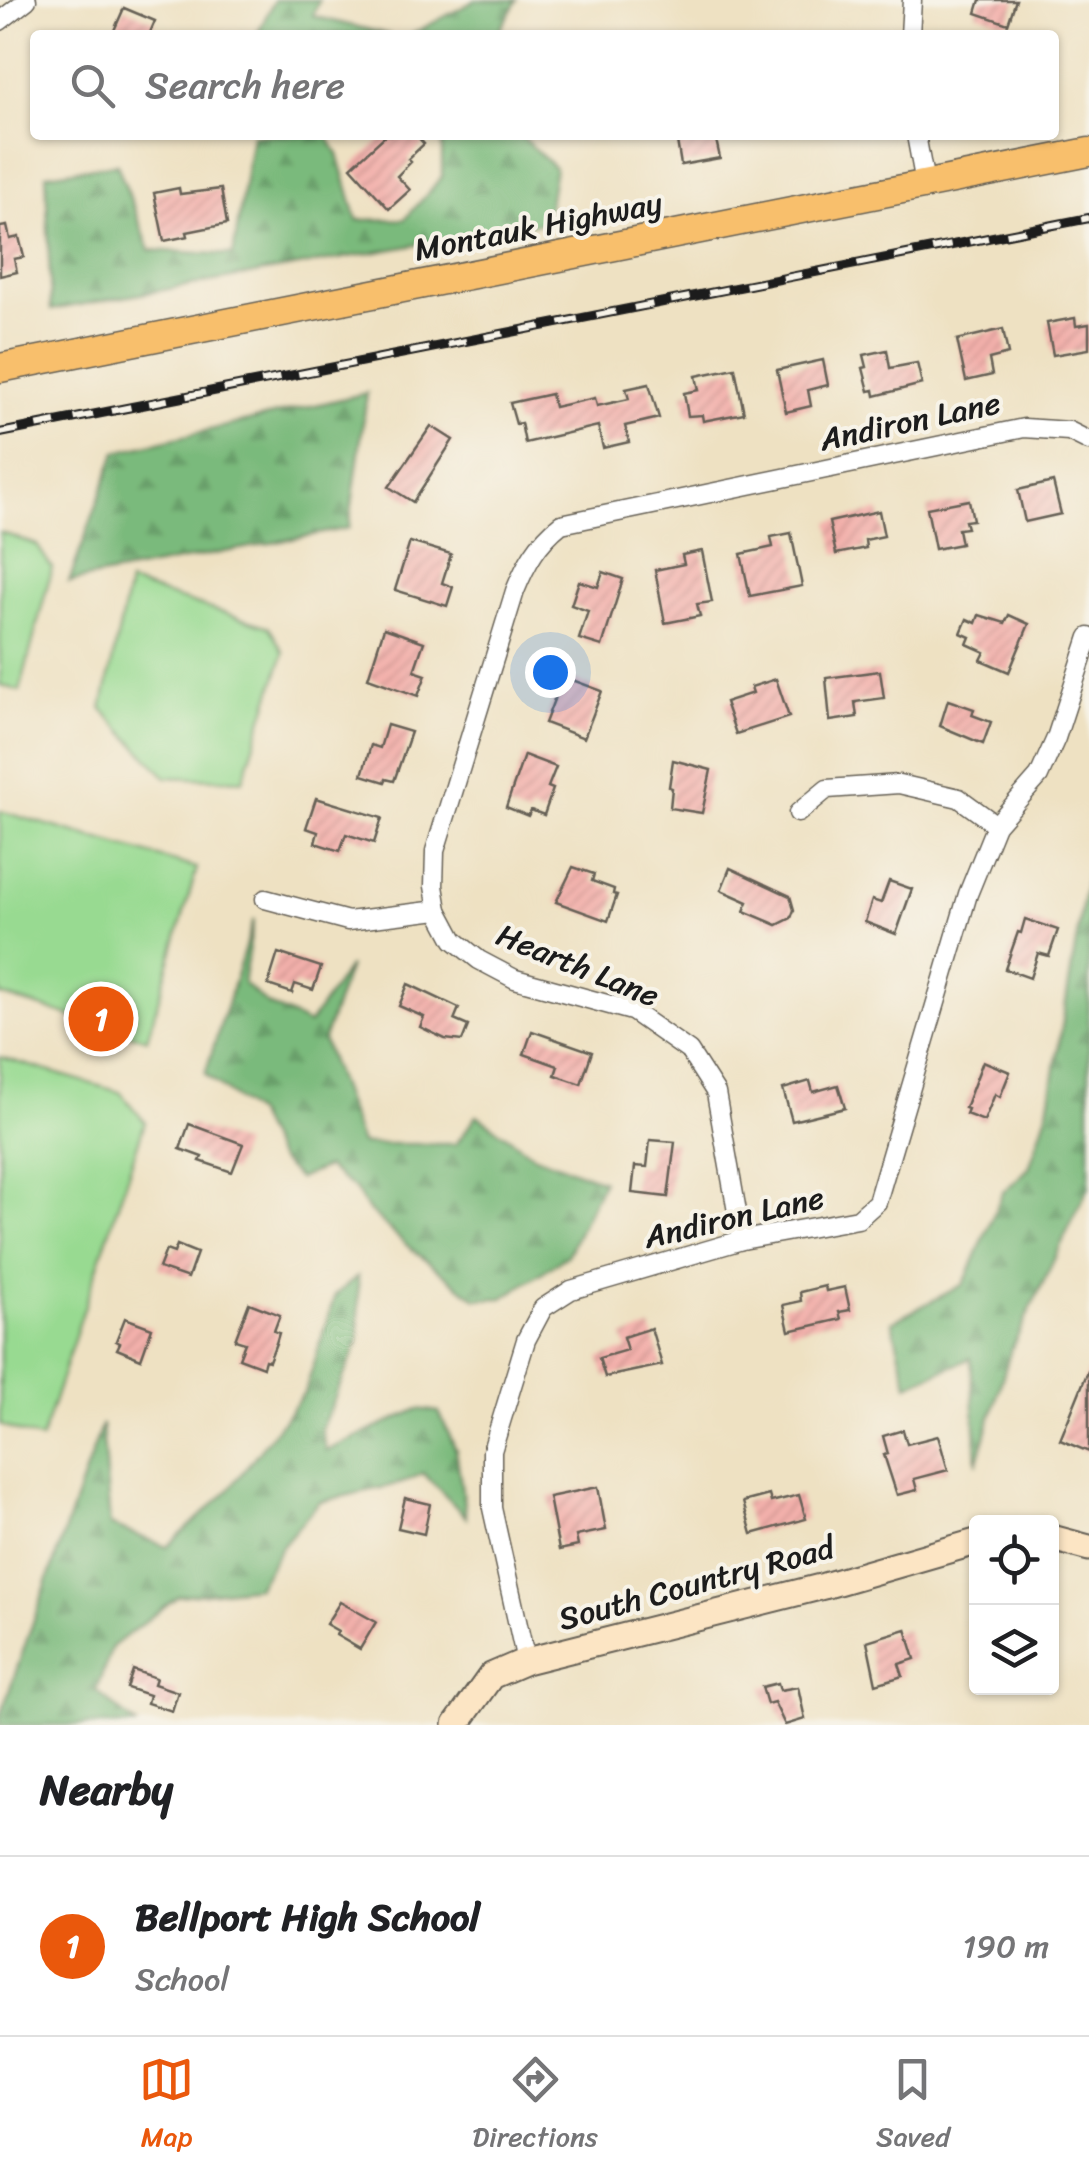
<!DOCTYPE html>
<style>
body{margin:0;font-family:Sriracha,sans-serif;background:#f2f2f2;color:#202124}
.controls{position:absolute;right:30px;bottom:30px;display:grid;overflow:hidden;border-radius:10px;box-shadow:0 2px 8px #0004}
.controls button{width:90px;height:90px;display:grid;place-items:center;padding:0;border:0;border-bottom:2px solid #e0e0e0;background:#fff;color:#202124;font:50px sans-serif}
.you{position:absolute;left:550px;top:672px;width:35px;height:35px;margin:-25px;border:8px solid #fff;border-radius:50%;background:#1a73e8;box-shadow:0 0 0 15px #1a73e833}
.badge{display:grid;place-items:center;width:65px;height:65px;border-radius:50%;background:#ea580c;color:#fff;font-size:32px;font-weight:700}
.pin{position:absolute;translate:-50% -50%;border:5px solid #fff;box-shadow:0 2px 10px #0006}
.list{margin:0;padding:0;list-style:none}
h2{display:flex;justify-content:space-between;align-items:center;height:130px;margin:0;padding:0 40px;font-size:42px}
h2 small{font-size:32px;font-weight:400;color:#757577}
.list li{display:grid;grid-template-columns:65px 1fr auto;gap:30px;align-items:center;box-sizing:border-box;height:180px;padding:0 40px;border-top:2px solid #e0e0e0}
.list b{display:block;font-size:38px;white-space:nowrap}
.list p{margin:0;font-size:32px;white-space:nowrap;color:#757577}
.list em{font-size:32px;font-style:normal;color:#757577}
.icon{flex:none;width:55px;height:55px;fill:none;stroke:currentColor;stroke-width:2;stroke-linecap:round;stroke-linejoin:round}
.map{position:relative;flex:none;width:1089px;height:1725px;overflow:hidden}
.search{position:absolute;background:#fff;box-shadow:0 2px 8px #0004;left:30px;right:30px;top:30px;height:110px;display:flex;align-items:center;gap:25px;box-sizing:border-box;padding:0 35px;border-radius:10px;color:#757577;font-size:38px}
.sheet{height:310px;background:#fff}
nav{display:flex;justify-content:space-around;align-items:center;box-sizing:border-box;height:140px;border-top:2px solid #e0e0e0;background:#fff;font-size:28px;color:#757577}
nav a{display:grid;justify-items:center;gap:5px}
nav .on{color:#ea580c}
.map>svg:first-child{display:block}
.forest{fill:url(#forest-firs);stroke:#4b6b4c;stroke-width:2.5}
.park{fill:#98da91;stroke:#5a7b56;stroke-width:2.5}
.building{fill:url(#building-hatch)}
.lines{fill:none;stroke-linecap:round;stroke-linejoin:round}
.street-casing{stroke:#666156;stroke-width:21}
.secondary-casing{stroke:#666156;stroke-width:29}
.primary-casing{stroke:#666156;stroke-width:31}
.street{stroke:#fff;stroke-width:18}
.secondary{stroke:#fce5c4;stroke-width:25}
.primary{stroke:#f8bf6c;stroke-width:28}
.rail-casing{stroke:#1c1c1c;stroke-width:10}
.rail{stroke:#f7f3e8;stroke-width:6;stroke-dasharray:19;stroke-linecap:butt}
.labels{text-anchor:middle;stroke-width:8;stroke-linejoin:round;paint-order:stroke}
.street-label{font-size:32px;fill:#1c1c1c;stroke:#f7f3e8}
</style>
<div class="map">
<svg width="1089" height="1725" viewBox="0 0 1089 1725">
<defs>
<pattern id="forest-firs" width="22" height="20" patternUnits="userSpaceOnUse" patternTransform="scale(2.5)"><rect width="22" height="20" fill="#7aba7b"/><path d="M5 1l3.5 6h-7zM16 11l3.5 6h-7z" fill="#699f6a"/></pattern>
<pattern id="building-hatch" width="6" height="6" patternUnits="userSpaceOnUse" patternTransform="scale(2.5)"><rect width="6" height="6" fill="#f3b0ab"/><path d="M-1 1l2-2M0 6l6-6M5 7l2-2" fill="none" stroke="#d09793"/></pattern>
</defs>
<rect width="100%" height="100%" fill="#f7f3e8"/>
<filter id="ink" filterUnits="userSpaceOnUse"><feTurbulence type="fractalNoise" baseFrequency=".01" numOctaves="2"/><feDisplacementMap in="SourceGraphic" scale="20" xChannelSelector="R" yChannelSelector="G"/><feConvolveMatrix kernelMatrix="1 2 1 2 8 2 1 2 1" color-interpolation-filters="sRGB"/></filter>
<filter id="wash" filterUnits="userSpaceOnUse"><feTurbulence type="fractalNoise" baseFrequency=".0048" numOctaves="4" result="noise"/><feDisplacementMap in="SourceGraphic" scale="40" xChannelSelector="R" yChannelSelector="G"/><feGaussianBlur stdDeviation="2.25" result="paint"/><feColorMatrix in="noise" values="0 0 0 0 0 0 0 0 0 0 0 0 0 0 0 0 0 1.4 0 .05"/><feComposite in="paint" operator="in"/></filter>
<g filter="url(#wash)">
<rect width="100%" height="100%" fill="#eee1c2"/>
<g class="forest">
<polygon points="274,0 319,0 313,16 390,35 257,35"/>
<polygon points="476,0 517,0 501,28 503,35 410,35"/>
<polygon points="252,135 327,135 338,154 357,220 405,219 442,177 442,135 520,135 555,168 546,222 51,310 46,174 117,164 150,250 233,255"/>
<polygon points="367,393 349,528 69,582 116,452"/>
<polygon points="1089,864 1089,1186 1010,1352 977,1464 971,1358 908,1385 892,1322 964,1284 1003,1192 1029,1168 1048,1110"/>
<polygon points="254,919 243,983 268,1005 309,1024 349,966 323,1040 361,1144 456,1144 477,1115 535,1156 603,1181 567,1256 503,1298 476,1299 410,1248 367,1209 356,1190 326,1167 298,1179 277,1158 256,1115 205,1074"/>
<polygon points="358,1276 359,1341 321,1429 326,1451 418,1409 439,1412 456,1450 466,1517 423,1473 402,1483 319,1502 281,1547 258,1587 178,1596 112,1647 96,1691 137,1725 0,1725 0,1717 102,1424 110,1525 167,1547 227,1492 305,1392 335,1295"/>
</g>
<g class="park">
<polygon points="0,532 37,545 52,568 20,691 0,685"/>
<polygon points="129,583 269,627 284,653 243,780 166,777 102,709"/>
<polygon points="0,811 197,868 147,1039 0,995"/>
<polygon points="0,1057 120,1092 145,1122 41,1440 0,1425"/>
</g>
<g id="blocks">
<g class="building">
<polygon points="980,0 1016,0 1008,24 976,13"/>
<polygon points="124,8 155,21 149,35 112,35"/>
<polygon points="386,135 416,135 424,144 408,159 411,162 397,176 410,190 389,209 351,167"/>
<polygon points="676,135 715,135 720,158 681,165"/>
<polygon points="179,188 180,194 221,189 227,224 187,232 188,236 164,241 154,193"/>
<polygon points="7,226 10,239 19,237 24,257 14,259 17,272 0,276 0,227"/>
<polygon points="1075,318 1076,326 1089,324 1089,349 1053,355 1047,323"/>
<polygon points="1003,329 1008,354 989,359 992,375 966,381 957,340"/>
<polygon points="887,350 890,368 917,363 922,384 875,396 874,390 869,391 863,368 867,367 864,355"/>
<polygon points="823,360 828,385 808,390 811,406 786,412 777,370"/>
<polygon points="735,368 744,413 703,421 702,415 688,416 684,393 699,390 696,376"/>
<polygon points="649,384 659,418 625,426 629,442 603,448 598,426 525,443 521,423 516,424 510,403 551,394 554,407 595,398 597,406 629,399 626,389"/>
<polygon points="431,426 453,440 413,502 389,487"/>
<polygon points="1053,482 1061,514 1025,522 1018,490"/>
<polygon points="969,500 973,520 965,521 967,528 958,529 961,544 935,549 927,508"/>
<polygon points="879,511 884,536 865,540 866,548 836,554 829,522"/>
<polygon points="791,533 802,586 750,596 741,554 773,547 771,537"/>
<polygon points="410,542 451,554 442,583 453,587 447,606 395,590"/>
<polygon points="702,551 712,602 697,604 700,616 665,623 655,570 684,564 682,555"/>
<polygon points="603,572 623,579 602,646 579,639 588,611 571,605 579,581 598,587"/>
<polygon points="979,615 1005,623 1009,615 1029,624 1009,672 981,660 985,652 967,644 970,637 961,633 967,619 976,623"/>
<polygon points="384,628 424,642 414,671 426,675 418,696 368,678"/>
<polygon points="880,671 884,698 855,702 857,717 830,721 826,678"/>
<polygon points="551,672 602,691 584,738 545,723 555,697 543,693"/>
<polygon points="776,679 789,717 736,734 725,702 753,693 751,687"/>
<polygon points="948,700 974,709 972,715 991,722 983,744 940,726"/>
<polygon points="387,725 411,732 394,781 386,779 385,782 362,775 371,745 380,748"/>
<polygon points="524,755 556,767 548,787 553,789 544,815 531,810 528,816 506,807"/>
<polygon points="673,760 711,770 702,813 670,808 672,788 669,787"/>
<polygon points="316,798 382,818 374,843 346,834 340,851 315,843 318,832 306,828"/>
<polygon points="573,867 594,874 592,881 614,889 613,894 617,895 608,921 556,902"/>
<polygon points="730,868 790,896 794,910 791,918 777,925 744,911 748,902 721,890"/>
<polygon points="889,881 912,889 896,934 865,922 872,900 881,903"/>
<polygon points="1025,919 1058,930 1049,956 1038,953 1030,978 1005,969 1018,932 1021,933"/>
<polygon points="278,953 321,967 313,990 295,984 292,993 268,985"/>
<polygon points="408,984 459,1008 454,1020 468,1026 462,1041 445,1039 420,1027 424,1017 399,1006"/>
<polygon points="532,1031 592,1052 581,1084 555,1075 558,1066 524,1054"/>
<polygon points="983,1061 1010,1072 1000,1097 995,1094 984,1121 966,1114 968,1109 965,1108"/>
<polygon points="810,1081 813,1092 838,1085 845,1108 792,1121 783,1089"/>
<polygon points="189,1124 243,1144 232,1172 200,1161 202,1157 180,1149"/>
<polygon points="650,1140 675,1142 668,1197 632,1193 635,1166 647,1167"/>
<polygon points="177,1245 197,1253 188,1278 159,1268 166,1250 174,1253"/>
<polygon points="825,1286 826,1291 845,1287 850,1310 839,1312 841,1319 789,1331 783,1305 801,1301 800,1292"/>
<polygon points="249,1303 280,1315 274,1331 279,1333 276,1343 269,1361 265,1360 263,1367 239,1358 245,1343 235,1340"/>
<polygon points="125,1318 152,1328 141,1359 117,1349 120,1343 116,1341"/>
<polygon points="651,1328 662,1365 605,1377 599,1358 627,1350 623,1337"/>
<polygon points="1088,1371 1089,1371 1089,1452 1060,1440"/>
<polygon points="903,1430 907,1444 938,1436 948,1470 914,1479 917,1490 897,1495 884,1455 888,1454 883,1436"/>
<polygon points="598,1487 606,1530 576,1536 578,1546 559,1550 549,1497"/>
<polygon points="769,1495 771,1502 799,1495 806,1519 752,1534 743,1502"/>
<polygon points="405,1498 430,1504 424,1534 398,1528"/>
<polygon points="340,1602 376,1622 360,1649 336,1635 338,1631 326,1624"/>
<polygon points="906,1629 915,1659 899,1664 903,1676 876,1684 867,1641"/>
<polygon points="133,1670 156,1678 154,1684 178,1692 172,1711 147,1703 149,1695 127,1688"/>
<polygon points="778,1683 780,1690 798,1687 805,1719 785,1725 774,1702 767,1704 762,1687"/>
</g>
</g>
</g>
<g filter="url(#ink)">
<use href="#blocks" fill-opacity="0" stroke="#666156" stroke-width="2.5"/>
<g class="lines">
<g class="street-casing">
<g id="street">
<polyline points="0,21 27,0"/>
<polyline points="910,35 912,0"/>
<polyline points="916,135 925,183"/>
<polyline points="798,813 827,789 899,784 959,798 996,825"/>
<polyline points="265,899 348,921 438,910 454,940 479,960 515,979 632,1011 689,1051 716,1093 742,1240"/>
<path d="M438 910 434 886 435 851 515 591C526 564 537 543 561 524L1024 428 1069 431 1089 441"/>
<polyline points="526,1661 492,1508 492,1451 526,1340 543,1308 571,1290 742,1240 858,1219 877,1202 968,894 996,825 1039,776 1056,738 1089,637"/>
</g>
</g>
<g class="secondary-casing">
<g id="secondary">
<polyline points="1052,1538 1089,1548"/>
<polyline points="456,1725 491,1676 526,1661 824,1586 976,1542"/>
</g>
</g>
<g class="primary-casing">
<polyline id="primary" points="0,368 1089,152"/>
</g>
<use href="#street" class="street"/>
<use href="#secondary" class="secondary"/>
<use href="#primary" class="primary"/>
<g class="rail-casing">
<polyline id="rail" points="0,433 1089,218"/>
</g>
<use href="#rail" class="rail"/>
</g>
</g>
<g class="labels">
<g class="street-label">
<text transform="translate(538 226) rotate(-11)" y="11">Montauk Highway</text>
<text transform="translate(910 421) rotate(-12)" y="11">Andiron Lane</text>
<text transform="translate(578 965) rotate(22)" y="11">Hearth Lane</text>
<text transform="translate(734 1217) rotate(-13)" y="11">Andiron Lane</text>
<text transform="translate(696 1583) rotate(-15)" y="11">South Country Road</text>
</g>
</g>
</svg>
<div class="controls">
<button><svg class="icon" aria-label="locate" viewBox="0 0 24 24"><circle cx="12" cy="12" r="6"/><path d="M12 2v4M12 18v4M2 12h4M18 12h4"/></svg></button>
<button><svg class="icon" aria-label="layers" viewBox="0 0 24 24"><path d="M12 4l9 5-9 5-9-5zM3 14l9 5 9-5"/></svg></button>
</div>
<div class="you"></div>
<div class="pin badge" style="left:101px;top:1019px">1</div>
<div class="search"><svg class="icon" aria-label="search" viewBox="0 0 24 24"><circle cx="10" cy="10" r="6"/><path d="M15 15l6 6"/></svg>Search here</div>
</div>
<section class="sheet">
<h2>Nearby<small></small></h2>
<ul class="list">
<li><span class="badge">1</span><div><b>Bellport High School</b><p>School</p></div><em>190 m</em></li>
</ul>
</section>
<nav>
<a class="on"><svg class="icon" aria-label="map" viewBox="0 0 24 24"><path d="M3 6l6-2 6 2 6-2v14l-6 2-6-2-6 2zM9 4v14M15 6v14"/></svg>Map</a>
<a><svg class="icon" aria-label="directions" viewBox="0 0 24 24"><path d="M12 3l9 9-9 9-9-9zM9 14v-3h6M13 9l2 2-2 2"/></svg>Directions</a>
<a><svg class="icon" aria-label="saved" viewBox="0 0 24 24"><path d="M7 4h10v16l-5-4-5 4z"/></svg>Saved</a>
</nav>
